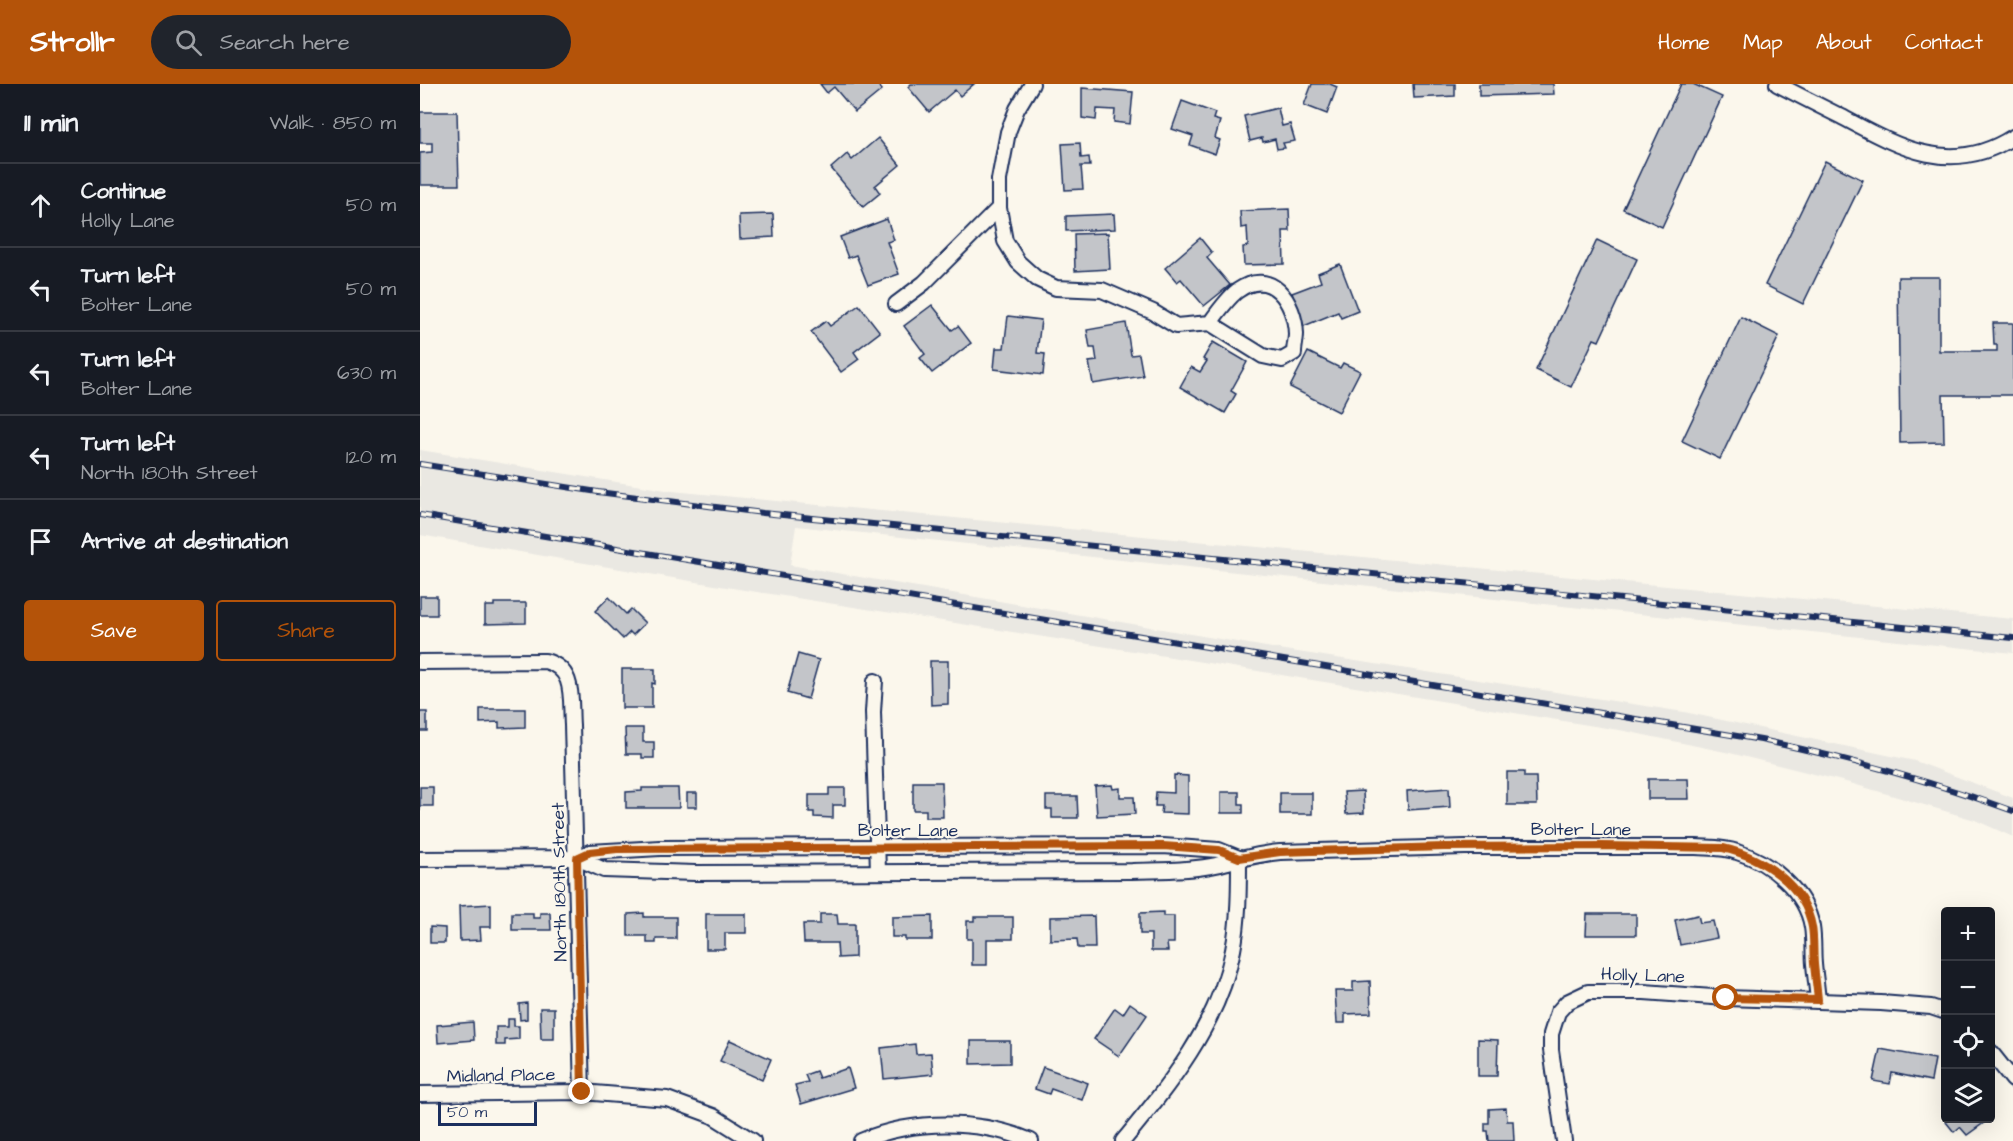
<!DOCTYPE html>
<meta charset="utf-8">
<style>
body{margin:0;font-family:"Architects Daughter",sans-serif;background:#20242c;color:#f1f3f6}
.controls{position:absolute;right:18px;bottom:18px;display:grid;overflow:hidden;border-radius:6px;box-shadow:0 6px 24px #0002}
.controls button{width:54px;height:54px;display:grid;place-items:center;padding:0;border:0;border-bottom:2px solid #363941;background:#171b24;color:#f1f3f6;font:30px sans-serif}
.scale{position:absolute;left:18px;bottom:15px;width:99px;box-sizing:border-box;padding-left:6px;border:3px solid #1b2f5e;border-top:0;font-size:16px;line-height:21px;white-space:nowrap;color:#1b2f5e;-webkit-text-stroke:4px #fbf7ec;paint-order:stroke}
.stop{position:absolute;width:18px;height:18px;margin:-14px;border:4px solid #b45309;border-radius:50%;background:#fff}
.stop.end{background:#b45309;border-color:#fff;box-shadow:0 2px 6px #0008}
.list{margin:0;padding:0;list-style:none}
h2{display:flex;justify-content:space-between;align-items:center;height:78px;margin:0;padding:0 24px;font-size:26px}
h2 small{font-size:20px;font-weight:400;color:#9ea1a6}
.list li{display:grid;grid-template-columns:39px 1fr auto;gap:18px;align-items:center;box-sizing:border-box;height:84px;padding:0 24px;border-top:2px solid #363941}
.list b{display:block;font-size:22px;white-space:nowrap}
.list p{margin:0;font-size:20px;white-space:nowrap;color:#9ea1a6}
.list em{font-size:20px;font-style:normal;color:#9ea1a6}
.actions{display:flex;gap:12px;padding:18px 24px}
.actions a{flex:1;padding:14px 0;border:2px solid #b45309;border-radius:6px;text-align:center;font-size:21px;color:#b45309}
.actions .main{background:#b45309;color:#fff}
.icon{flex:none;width:33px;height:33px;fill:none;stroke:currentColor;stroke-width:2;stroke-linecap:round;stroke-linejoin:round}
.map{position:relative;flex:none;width:1593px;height:1057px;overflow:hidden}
header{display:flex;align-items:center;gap:36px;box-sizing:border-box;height:84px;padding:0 30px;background:#b45309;color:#fff}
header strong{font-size:28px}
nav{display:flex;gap:33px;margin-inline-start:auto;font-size:21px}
.search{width:420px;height:54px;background:#20242c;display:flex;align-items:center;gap:15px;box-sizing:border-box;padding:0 21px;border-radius:33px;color:#9ea1a6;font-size:22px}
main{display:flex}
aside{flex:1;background:#171b24}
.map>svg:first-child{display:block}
.built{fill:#eae8e2}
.building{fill:#c3c5c9;stroke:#1b2f5e;stroke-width:1.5}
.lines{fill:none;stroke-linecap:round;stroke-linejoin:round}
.street-casing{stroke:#1b2f5e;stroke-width:18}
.street{stroke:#fbf7ec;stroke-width:14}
.rail-casing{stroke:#1b2f5e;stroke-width:6}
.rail{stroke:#fbf7ec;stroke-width:4;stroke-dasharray:11;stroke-linecap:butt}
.route{stroke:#b45309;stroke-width:8}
.labels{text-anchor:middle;stroke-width:4.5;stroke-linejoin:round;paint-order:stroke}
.street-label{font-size:18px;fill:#1b2f5e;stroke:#fbf7ec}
</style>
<header>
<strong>Strollr</strong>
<div class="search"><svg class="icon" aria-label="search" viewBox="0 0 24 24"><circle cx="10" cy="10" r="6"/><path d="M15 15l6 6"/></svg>Search here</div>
<nav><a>Home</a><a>Map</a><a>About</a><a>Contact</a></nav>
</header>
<main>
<aside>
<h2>11 min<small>Walk · 850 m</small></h2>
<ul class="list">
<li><svg class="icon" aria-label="ahead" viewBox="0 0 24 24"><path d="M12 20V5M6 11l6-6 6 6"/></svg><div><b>Continue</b><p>Holly Lane</p></div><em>50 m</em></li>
<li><svg class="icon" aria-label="left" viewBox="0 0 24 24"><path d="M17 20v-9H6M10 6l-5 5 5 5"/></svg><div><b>Turn left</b><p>Bolter Lane</p></div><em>50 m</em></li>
<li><svg class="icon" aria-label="left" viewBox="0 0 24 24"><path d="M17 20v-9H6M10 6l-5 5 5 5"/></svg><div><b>Turn left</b><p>Bolter Lane</p></div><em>630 m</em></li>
<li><svg class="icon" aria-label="left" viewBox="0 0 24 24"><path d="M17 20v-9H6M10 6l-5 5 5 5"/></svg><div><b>Turn left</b><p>North 180th Street</p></div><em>120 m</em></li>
<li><svg class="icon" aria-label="arrive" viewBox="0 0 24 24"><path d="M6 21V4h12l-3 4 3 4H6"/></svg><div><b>Arrive at destination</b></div></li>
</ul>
<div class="actions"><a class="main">Save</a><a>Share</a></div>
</aside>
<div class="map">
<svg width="1593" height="1057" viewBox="0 0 1593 1057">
<rect width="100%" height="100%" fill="#fbf7ec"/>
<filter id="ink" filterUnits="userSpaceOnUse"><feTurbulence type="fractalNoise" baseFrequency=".0167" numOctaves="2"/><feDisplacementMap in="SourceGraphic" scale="12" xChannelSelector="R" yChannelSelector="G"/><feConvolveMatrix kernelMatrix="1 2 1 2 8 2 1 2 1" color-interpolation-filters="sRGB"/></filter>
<g filter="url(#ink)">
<polygon class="built" points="0,366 252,407 1593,535 1593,569 376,442 370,481 852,564 1264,628 1495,677 1593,714 1593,753 1555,736 1430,699 1310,669 1205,647 751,573 312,504 0,451"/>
<g class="building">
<polygon points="400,0 457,0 462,6 435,28 414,3 407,9"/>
<polygon points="491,0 554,0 540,12 535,6 509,28 488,3"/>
<polygon points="892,0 910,0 917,3 907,30 884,21"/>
<polygon points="993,0 1035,0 1035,12 994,14"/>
<polygon points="1059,0 1133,0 1134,10 1059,12"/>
<polygon points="1261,0 1273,0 1302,13 1242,143 1203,125"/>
<polygon points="662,4 713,8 710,40 694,38 695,26 677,25 676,36 662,34"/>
<polygon points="762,17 795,29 793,35 800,37 795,54 800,56 795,70 770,61 773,52 752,45"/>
<polygon points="858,24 862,42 870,40 875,57 863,59 865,64 857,65 855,55 843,58 842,54 830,57 824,32"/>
<polygon points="0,28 37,28 39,101 0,101 0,69 12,68 12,59 0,59"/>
<polygon points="458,54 480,81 455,102 460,109 443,123 411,84 427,70 432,76"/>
<polygon points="660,59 661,74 669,73 670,82 661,82 663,105 645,106 642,60"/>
<polygon points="1405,77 1443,96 1383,220 1345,201"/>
<polygon points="869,125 870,147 863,147 864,180 824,181 823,163 828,162 827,143 821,144 820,127"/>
<polygon points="353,130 354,153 320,155 319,131"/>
<polygon points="694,130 695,145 646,147 646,132"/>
<polygon points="467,135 474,156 467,158 479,190 448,201 436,171 428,174 420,153"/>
<polygon points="688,149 690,185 655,187 654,150"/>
<polygon points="780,154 792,169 787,174 810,201 784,222 761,195 757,198 745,184"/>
<polygon points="1177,156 1217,175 1179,257 1174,255 1151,303 1116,286"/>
<polygon points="920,180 938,227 921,234 918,228 884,242 872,209 901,198 898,189"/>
<polygon points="1478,193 1519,193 1519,267 1577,267 1577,261 1574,261 1573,239 1593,239 1593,311 1523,311 1524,358 1480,359"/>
<polygon points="439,221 460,248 434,268 439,275 421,288 391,248 406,237 410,242"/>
<polygon points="512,221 532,246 538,242 551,259 512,289 500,274 505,270 484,242"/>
<polygon points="588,232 621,236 617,269 625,270 623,291 574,285 576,264 584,264"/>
<polygon points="1321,233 1359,252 1300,375 1262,357"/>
<polygon points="706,239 711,271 719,270 723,292 673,300 669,278 677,277 675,264 670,264 667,246"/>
<polygon points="793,258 827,278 811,307 816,310 805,329 760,303 771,283 780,288 787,277 783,275"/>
<polygon points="888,268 920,284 923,279 940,287 919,328 870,303"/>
<rect x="0" y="512" width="17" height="19"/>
<polygon points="189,513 206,530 211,525 225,539 213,551 210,548 203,555 175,527"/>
<polygon points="74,519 106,519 106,539 65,540 65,522 74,522"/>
<polygon points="378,570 399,576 388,615 367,609"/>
<polygon points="510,577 528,577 528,620 511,621"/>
<polygon points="202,585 235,585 235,600 232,599 232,624 202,624"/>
<polygon points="60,625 105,625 105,643 79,644 79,638 60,639"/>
<rect x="0" y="628" width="7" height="19"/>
<polygon points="205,644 223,644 223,658 234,658 234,674 222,674 222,670 206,670"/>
<polygon points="1087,688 1104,688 1104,693 1116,693 1117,721 1087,721"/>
<polygon points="754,691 768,692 768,730 741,729 742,722 735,722 736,708 754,709"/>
<polygon points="1228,695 1268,695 1269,715 1228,715"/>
<polygon points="493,698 522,698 523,733 506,733 506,726 493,726"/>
<polygon points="692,701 693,705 700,704 700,713 714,713 715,730 677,732 675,702"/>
<polygon points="0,703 13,703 13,722 0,722 0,726"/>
<polygon points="222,704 258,704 259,724 206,724 206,708 222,707"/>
<polygon points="409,704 425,704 425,721 413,721 413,734 394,733 394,728 389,728 389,711 409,711"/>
<polygon points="1029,704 1030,723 988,726 987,707"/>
<polygon points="943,707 944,729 926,730 924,708"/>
<polygon points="801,708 819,708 819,720 823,720 823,729 801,729"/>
<rect x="267" y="709" width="10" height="14"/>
<rect x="860" y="709" width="32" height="21"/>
<polygon points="626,712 657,712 658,734 632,734 632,725 626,725"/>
<polygon points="71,820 71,843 60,843 61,856 40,857 39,822"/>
<polygon points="743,828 743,832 754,832 754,859 747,859 748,867 731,867 731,850 720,850 720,829"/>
<polygon points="92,829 113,829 113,834 120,834 120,829 130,829 131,846 92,846"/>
<polygon points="224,829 224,833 256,833 256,855 236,855 236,859 227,859 227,852 208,852 208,830"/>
<polygon points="286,830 326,830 326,849 305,849 305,865 286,865"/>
<polygon points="400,830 417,830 418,840 435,840 435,873 418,874 417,859 384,859 383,840 400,840"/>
<polygon points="1167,830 1216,830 1216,851 1166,851"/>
<polygon points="1278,831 1280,839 1293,837 1297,854 1260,861 1255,836"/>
<polygon points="512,832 512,856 485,856 485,853 472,853 472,833"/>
<polygon points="674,832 675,864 658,864 657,855 630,856 630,833"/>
<polygon points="554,833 593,833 593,855 567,855 567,881 552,881 552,855 547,855 547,837 554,837"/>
<polygon points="10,843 25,844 25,859 10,859"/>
<polygon points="950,897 951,929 925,930 925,939 917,939 915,907 933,907 933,898"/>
<polygon points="107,919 107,935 100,936 99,920"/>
<polygon points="710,919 727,931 699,972 674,955 695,924 703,930"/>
<polygon points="120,924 134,924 134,955 121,955"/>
<polygon points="88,935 94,935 94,942 99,942 99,955 85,956 85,961 76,961 76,943 88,943"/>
<polygon points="53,938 54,956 18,959 17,941"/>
<polygon points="1058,955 1078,956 1077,992 1058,992"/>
<polygon points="310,956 351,975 342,996 300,977"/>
<polygon points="551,957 590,957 590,979 551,980"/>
<polygon points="495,960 496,970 511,969 513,990 464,995 461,964"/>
<polygon points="1460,965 1515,975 1511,997 1472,989 1470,1000 1453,997"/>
<polygon points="623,983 668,999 662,1016 631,1005 629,1010 615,1005"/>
<polygon points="428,984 434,1004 381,1020 375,1001 388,998 385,991 396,987 399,994"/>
<polygon points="1086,1024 1087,1037 1093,1037 1094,1057 1069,1057 1068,1047 1065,1047 1065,1039 1069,1039 1069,1025"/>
<polygon points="1530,1034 1562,1034 1565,1038 1547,1051 1540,1043 1534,1048 1526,1038"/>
</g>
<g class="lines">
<g class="street-casing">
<g id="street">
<path d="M612 0 597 25 588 48 579 96V124L585 157 598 178 617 195 636 204 682 206 733 228 756 242 790 239C798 228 807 215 817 207 851 182 875 218 876 250 876 256 874 263 874 269L862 276 843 272 790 239"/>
<path d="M1357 0C1378 11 1400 22 1422 33 1478 63 1531 93 1593 53"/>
<polyline points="476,220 504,199 579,124"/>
<path d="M0 578 125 577C156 585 150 614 152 641L162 1008"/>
<polyline points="455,597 453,628 458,787"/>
<path d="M157 774 184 786 275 789 712 787C739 786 769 787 796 781 817 776 837 770 860 768L1045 763H1276C1290 764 1304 763 1317 768 1350 778 1386 807 1392 843 1394 855 1393 868 1394 880 1395 892 1397 904 1398 917"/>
<polyline points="0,775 157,774 170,768 240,764 743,762 799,766 819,774"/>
<polyline points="1570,967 1593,996"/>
<polyline points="0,1010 162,1008 247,1015 293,1032 333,1057"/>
<path d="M441 1057C493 1035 559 1035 611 1057"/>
<path d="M703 1057C749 1001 799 940 813 866 819 836 819 805 819 774"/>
<polyline points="1144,1057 1131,966 1131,950 1138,928 1147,918 1168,908 1224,908 1306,914 1461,919 1511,923 1526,928"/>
</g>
</g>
<use href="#street" class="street"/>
<g class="rail-casing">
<g id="rail">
<polyline points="0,380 178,408 343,429 1593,554"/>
<path d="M0 431 1341 656C1427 674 1511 697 1593 727"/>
</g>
</g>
<use href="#rail" class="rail"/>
</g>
</g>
<g class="lines" filter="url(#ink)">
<path class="route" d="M162 1008 157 774 170 768 197 765 743 762 799 766 819 774 860 768 1024 763 1182 762 1303 764C1342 773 1385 801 1392 843 1394 854 1393 868 1394 880 1395 892 1397 904 1398 916L1306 914"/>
</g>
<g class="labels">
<g class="street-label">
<text x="1161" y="751">Bolter Lane</text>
<text x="488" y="752">Bolter Lane</text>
<text transform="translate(139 798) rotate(-91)" y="6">North 180th Street</text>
<text transform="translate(1223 891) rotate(2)" y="6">Holly Lane</text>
<text transform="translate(81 991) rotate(-1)" y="6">Midland Place</text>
</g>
</g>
</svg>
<div class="controls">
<button>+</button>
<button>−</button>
<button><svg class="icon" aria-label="locate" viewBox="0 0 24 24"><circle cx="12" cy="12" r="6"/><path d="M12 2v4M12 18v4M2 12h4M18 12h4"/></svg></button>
<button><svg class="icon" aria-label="layers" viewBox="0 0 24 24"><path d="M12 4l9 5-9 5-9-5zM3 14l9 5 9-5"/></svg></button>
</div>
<div class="scale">50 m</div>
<div class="stop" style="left:1306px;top:914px"></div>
<div class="stop end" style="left:162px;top:1008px"></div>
</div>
</main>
